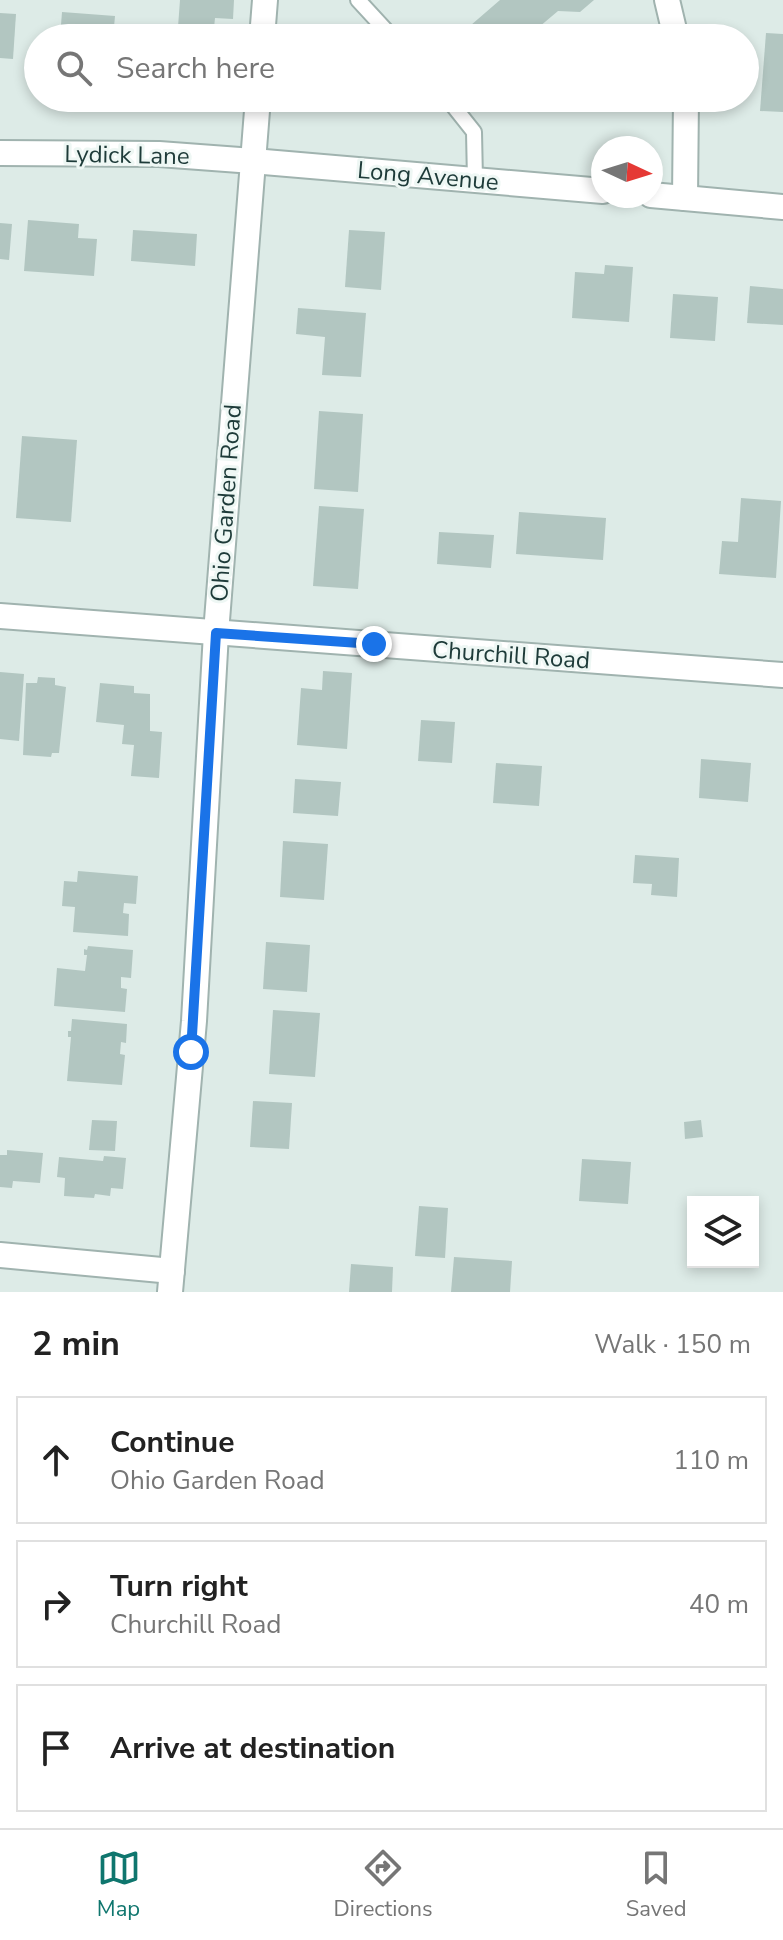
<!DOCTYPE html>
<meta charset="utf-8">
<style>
body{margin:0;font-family:"Nunito Sans",sans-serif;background:#f2f2f2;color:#222}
.controls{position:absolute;right:24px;bottom:24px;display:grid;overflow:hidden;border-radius:0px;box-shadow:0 4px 12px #0003}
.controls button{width:72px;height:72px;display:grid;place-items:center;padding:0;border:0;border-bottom:2px solid #e0e0e0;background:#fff;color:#222;font:40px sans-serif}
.compass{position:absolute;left:591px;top:136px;width:72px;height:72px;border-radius:50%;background:#fff;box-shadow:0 4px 12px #0003;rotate:94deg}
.stop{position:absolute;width:24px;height:24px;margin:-18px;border:6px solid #1a73e8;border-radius:50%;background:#fff}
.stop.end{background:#1a73e8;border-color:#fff;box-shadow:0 2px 8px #0008}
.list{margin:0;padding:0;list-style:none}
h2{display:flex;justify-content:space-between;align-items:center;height:104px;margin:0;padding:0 32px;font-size:34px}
h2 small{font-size:26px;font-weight:400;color:#767676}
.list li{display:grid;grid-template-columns:52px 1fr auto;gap:24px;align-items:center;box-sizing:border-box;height:128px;margin:0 16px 16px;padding:0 16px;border:2px solid #e0e0e0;border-radius:0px}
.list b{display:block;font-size:30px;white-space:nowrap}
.list p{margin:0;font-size:26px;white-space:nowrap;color:#767676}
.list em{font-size:26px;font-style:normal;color:#767676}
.icon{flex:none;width:44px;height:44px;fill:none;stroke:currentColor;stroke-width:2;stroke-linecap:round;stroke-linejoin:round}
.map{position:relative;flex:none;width:783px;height:1292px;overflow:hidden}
.search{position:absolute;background:#fff;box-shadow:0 4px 12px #0003;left:24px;right:24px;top:24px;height:88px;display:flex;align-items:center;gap:20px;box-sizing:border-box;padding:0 28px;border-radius:44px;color:#767676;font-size:30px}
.sheet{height:536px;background:#fff}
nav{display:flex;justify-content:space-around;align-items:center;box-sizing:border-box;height:112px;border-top:2px solid #e0e0e0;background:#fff;font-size:22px;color:#767676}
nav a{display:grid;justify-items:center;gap:4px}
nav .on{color:#0f766e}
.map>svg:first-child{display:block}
.building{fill:#b2c6c1}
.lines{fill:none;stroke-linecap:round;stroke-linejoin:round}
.service-casing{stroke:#a0b3af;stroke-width:18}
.minor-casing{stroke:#a0b3af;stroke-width:28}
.tertiary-casing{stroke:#a0b3af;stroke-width:28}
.service{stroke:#fff;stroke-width:14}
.minor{stroke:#fff;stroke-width:24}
.tertiary{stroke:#fff;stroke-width:24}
.route{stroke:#1a73e8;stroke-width:10}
.labels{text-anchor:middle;stroke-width:6;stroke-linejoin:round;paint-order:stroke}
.street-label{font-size:24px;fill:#1e3b39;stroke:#eef7f4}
</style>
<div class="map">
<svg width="783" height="1292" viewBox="0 0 783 1292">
<rect width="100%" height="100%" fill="#ddebe7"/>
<g class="building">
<polygon points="180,0 234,0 233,19 215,18 213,38 138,38 138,24 178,27"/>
<polygon points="500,0 594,0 580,12 558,11 526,38 456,38"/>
<polygon points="62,12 115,16 113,38 60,38"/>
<polygon points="0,13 16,14 13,59 0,58"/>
<polygon points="766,33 783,34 783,112 760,111"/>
<polygon points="566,98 631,98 630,111 565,106"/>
<polygon points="28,220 79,224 78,238 97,239 94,276 24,271"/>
<polygon points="0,223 12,224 9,260 0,259"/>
<polygon points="133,230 197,234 195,266 131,261"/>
<polygon points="349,230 385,232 381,290 345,287"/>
<polygon points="605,265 633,267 629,322 572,318 575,272 604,274"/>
<polygon points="750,286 783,289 783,325 747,323"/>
<polygon points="673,294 718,297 715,341 670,338"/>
<polygon points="298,308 366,313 361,377 322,375 325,337 296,334"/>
<polygon points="319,411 363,414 358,492 314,489"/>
<polygon points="22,436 77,440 71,522 16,518"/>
<polygon points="741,498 781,501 776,578 719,574 722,541 738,542"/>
<polygon points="319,506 364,509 358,589 313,586"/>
<polygon points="519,512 606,518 603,560 516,554"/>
<polygon points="439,532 494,535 491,568 437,564"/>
<polygon points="323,671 352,673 347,749 297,745 301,688 322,690"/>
<polygon points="0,672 24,674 19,741 0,739"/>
<polygon points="38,677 55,678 55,685 66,687 59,753 52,753 51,757 23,755 26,683 37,683"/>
<polygon points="100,683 134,686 134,693 150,694 150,731 162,732 159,778 131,776 134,745 122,744 124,725 96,722"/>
<polygon points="421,720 455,722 452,763 418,761"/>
<polygon points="701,759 751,763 748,802 699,798"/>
<polygon points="496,763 542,766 539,806 493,803"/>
<polygon points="295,779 341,782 338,816 293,813"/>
<polygon points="283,841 328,844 324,900 280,897"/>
<polygon points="635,855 679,858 677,897 651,895 652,884 633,883"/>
<polygon points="78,871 138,876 136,904 124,903 123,913 129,914 128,936 73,932 75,907 62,906 64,881 77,882"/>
<polygon points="266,942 310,945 307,992 263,989"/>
<polygon points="88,946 133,950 131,978 121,977 121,988 127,989 125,1012 54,1006 57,968 85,971 87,955 84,955 84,949 87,950"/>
<polygon points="273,1010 320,1013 315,1077 269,1074"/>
<polygon points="72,1019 127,1024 126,1043 121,1042 120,1054 125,1055 122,1085 67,1081 71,1037 68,1037 68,1031 71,1031"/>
<polygon points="253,1101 292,1103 289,1149 250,1147"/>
<polygon points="92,1120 117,1121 115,1151 89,1150"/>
<polygon points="701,1120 703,1137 685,1139 684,1122"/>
<polygon points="7,1150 43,1153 40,1183 13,1181 12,1188 0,1187 0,1155 7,1155"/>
<polygon points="104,1156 126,1158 123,1189 111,1188 110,1196 95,1194 94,1198 64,1196 65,1178 57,1177 59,1157 103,1161"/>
<polygon points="582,1159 631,1162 628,1204 579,1201"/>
<polygon points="419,1206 448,1208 445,1258 415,1256"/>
<polygon points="454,1257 512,1261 510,1292 451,1292"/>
<polygon points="351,1264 393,1267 392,1292 349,1292"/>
</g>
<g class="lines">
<g class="service-casing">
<g id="service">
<polyline points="358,0 393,38"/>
<polyline points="447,98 474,132 475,180"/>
</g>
</g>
<g class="minor-casing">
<g id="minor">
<polyline points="667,0 676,38"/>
<polyline points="0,153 159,154 253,161"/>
<polyline points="685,198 686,98"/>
<polyline points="0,616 783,675"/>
<polyline points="0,1255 172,1271"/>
</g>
</g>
<g class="tertiary-casing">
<g id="tertiary">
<polyline points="262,38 265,0"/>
<polyline points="253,161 603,191"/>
<polyline points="651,195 783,207"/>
<polyline points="170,1292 194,1021 216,633 258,98"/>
</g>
</g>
<use href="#service" class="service"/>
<use href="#minor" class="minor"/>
<use href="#tertiary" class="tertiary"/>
</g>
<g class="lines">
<polyline class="route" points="191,1052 216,633 374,644"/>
</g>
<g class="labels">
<g class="street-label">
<text transform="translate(127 155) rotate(1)" y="8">Lydick Lane</text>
<text transform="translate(428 176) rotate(5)" y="8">Long Avenue</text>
<text transform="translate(226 503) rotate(-86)" y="8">Ohio Garden Road</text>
<text transform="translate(511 655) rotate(4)" y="8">Churchill Road</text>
</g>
</g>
</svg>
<div class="controls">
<button><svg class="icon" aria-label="layers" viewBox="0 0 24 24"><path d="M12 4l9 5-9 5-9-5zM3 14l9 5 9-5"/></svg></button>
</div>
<svg class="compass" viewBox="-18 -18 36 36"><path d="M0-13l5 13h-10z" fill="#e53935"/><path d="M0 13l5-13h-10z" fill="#767676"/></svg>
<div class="stop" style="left:191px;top:1052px"></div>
<div class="stop end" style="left:374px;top:644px"></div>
<div class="search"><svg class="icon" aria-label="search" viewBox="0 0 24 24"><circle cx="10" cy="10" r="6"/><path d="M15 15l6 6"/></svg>Search here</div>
</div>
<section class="sheet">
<h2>2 min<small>Walk · 150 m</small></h2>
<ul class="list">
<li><svg class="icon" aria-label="ahead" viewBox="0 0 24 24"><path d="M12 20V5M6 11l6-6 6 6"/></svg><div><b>Continue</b><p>Ohio Garden Road</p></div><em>110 m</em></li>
<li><svg class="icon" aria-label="right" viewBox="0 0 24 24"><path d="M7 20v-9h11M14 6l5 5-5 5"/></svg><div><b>Turn right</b><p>Churchill Road</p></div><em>40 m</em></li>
<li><svg class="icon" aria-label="arrive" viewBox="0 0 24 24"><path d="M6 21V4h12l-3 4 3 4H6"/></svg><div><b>Arrive at destination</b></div></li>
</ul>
</section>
<nav>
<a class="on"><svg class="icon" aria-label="map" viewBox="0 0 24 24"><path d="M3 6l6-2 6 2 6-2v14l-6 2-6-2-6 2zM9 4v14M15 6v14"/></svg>Map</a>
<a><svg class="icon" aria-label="directions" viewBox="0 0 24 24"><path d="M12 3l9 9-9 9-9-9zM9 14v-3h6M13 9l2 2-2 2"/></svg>Directions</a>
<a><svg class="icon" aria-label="saved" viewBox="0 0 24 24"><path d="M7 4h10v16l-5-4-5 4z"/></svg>Saved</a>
</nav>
